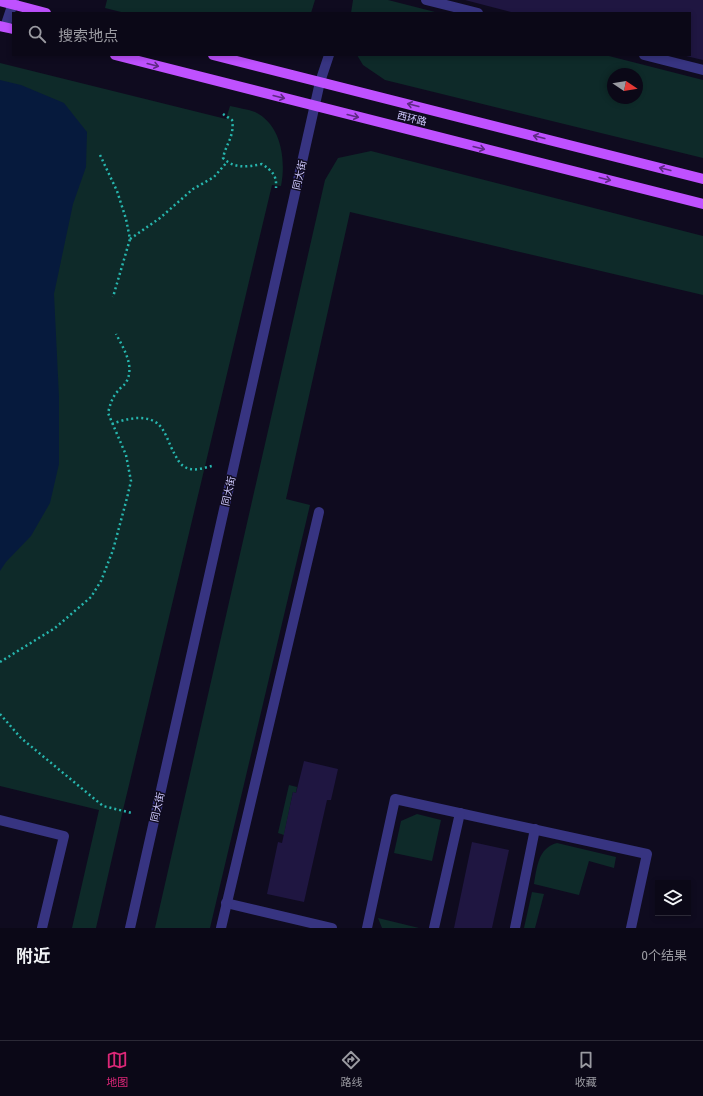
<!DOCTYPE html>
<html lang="zh">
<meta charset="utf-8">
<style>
body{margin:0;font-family:"Fira Sans Condensed","Noto Sans SC",sans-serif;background:#191624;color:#f1f3f6}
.controls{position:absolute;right:12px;bottom:12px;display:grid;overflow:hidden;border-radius:0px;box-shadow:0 2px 6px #0003}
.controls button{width:36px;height:36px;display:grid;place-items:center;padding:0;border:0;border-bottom:1px solid #2b2936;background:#0b0817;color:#f1f3f6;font:20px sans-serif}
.compass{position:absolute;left:607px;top:68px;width:36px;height:36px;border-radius:50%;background:#0b0817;box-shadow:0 2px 6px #0003;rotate:102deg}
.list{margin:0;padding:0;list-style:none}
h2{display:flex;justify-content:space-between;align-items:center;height:52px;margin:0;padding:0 16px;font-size:17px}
h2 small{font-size:13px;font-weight:400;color:#9a9aa1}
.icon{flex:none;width:22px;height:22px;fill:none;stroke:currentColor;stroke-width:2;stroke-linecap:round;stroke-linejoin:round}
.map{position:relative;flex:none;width:703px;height:928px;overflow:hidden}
.search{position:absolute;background:#0b0817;box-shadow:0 2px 6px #0003;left:12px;right:12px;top:12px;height:44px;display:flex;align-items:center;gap:10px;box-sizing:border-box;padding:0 14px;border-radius:0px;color:#9a9aa1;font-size:15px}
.sheet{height:112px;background:#0b0817}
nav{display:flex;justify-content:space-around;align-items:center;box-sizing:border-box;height:56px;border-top:1px solid #2b2936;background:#0b0817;font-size:11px;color:#9a9aa1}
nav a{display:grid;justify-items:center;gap:2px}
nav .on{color:#db2777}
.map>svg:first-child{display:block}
.green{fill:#0e2a29;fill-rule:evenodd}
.water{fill:#061a3d}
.building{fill:#1f1641}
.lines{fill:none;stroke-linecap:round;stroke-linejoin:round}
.path{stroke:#27b6ae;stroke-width:2.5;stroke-dasharray:2 3;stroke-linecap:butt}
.minor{stroke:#373481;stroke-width:10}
.major{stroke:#bf51ff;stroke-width:10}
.oneway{stroke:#5e2a84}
.labels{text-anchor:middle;stroke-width:3;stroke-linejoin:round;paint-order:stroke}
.street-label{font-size:10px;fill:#d0caff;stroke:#0f0b1f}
</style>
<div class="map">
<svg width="703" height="928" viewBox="0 0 703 928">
<rect width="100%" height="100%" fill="#0f0b1f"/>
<g class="green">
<polygon points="107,0 315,0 311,13 125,13 105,8"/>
<polygon points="353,0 388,0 439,13 351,13"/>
<path d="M357 55H605L703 80V158L385 80 363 65ZM613 74H637V98H613Z"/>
<path d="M0 63 226 119 230 106C238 108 247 109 255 112 282 125 286 161 281 186L272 185 123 810 96 928H72L99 810 0 786Z"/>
<polygon points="371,151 703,236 703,295 350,212 286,499 310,505 210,928 155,928 325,180 338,158"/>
<polygon points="289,785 297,787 296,793 293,792 284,835 278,833"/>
<polygon points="417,814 441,820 432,861 394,853 401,821"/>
<path d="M557 843 616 857 614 868 589 861 579 895 534 884C537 867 538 848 557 843Z"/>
<polygon points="532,892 544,894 535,928 524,928"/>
<polygon points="378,918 419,928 382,928"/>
</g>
<polygon class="water" points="0,80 21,85 64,103 87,132 86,167 73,204 54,294 59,397 59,464 50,503 31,536 6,562 0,571"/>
<g class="building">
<polygon points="465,0 703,0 703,60 686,56 690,55 690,13 515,13"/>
<polygon points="304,761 338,769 331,800 327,800 304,902 267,894 278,842 282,843 293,792 296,793"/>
<polygon points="472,842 509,850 492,928 454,928"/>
</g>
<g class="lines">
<g class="path">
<path d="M223 114 232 120C235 135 226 144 223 158 234 169 247 167 262 164 272 171 277 175 276 188"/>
<polyline points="100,155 117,191 126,219 130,239 113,297"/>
<polyline points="130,239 160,218 193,189 214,177 227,162"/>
<path d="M112 424C125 419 144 414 157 423 165 429 169 444 174 453 177 458 179 464 185 467 193 472 203 468 212 466"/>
<path d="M0 662 55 628 91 597 101 581 113 550 127 498 131 481 126 455 108 413C110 405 112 397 118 391 120 388 123 386 125 384 136 368 124 349 116 334"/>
<polyline points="0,714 21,738 103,806 132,813"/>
</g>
<g class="minor">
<polyline points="426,0 478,13"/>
<polyline points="5,27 14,0"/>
<polyline points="644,55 703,70"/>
<polyline points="0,820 64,836 42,928"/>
<polyline points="226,903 332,928"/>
<polyline points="130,928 320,82 329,55"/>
<polyline points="221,928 319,512"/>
<polyline points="367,928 395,799 647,854 631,928"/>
<polyline points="434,928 460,813"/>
<polyline points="515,928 535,829"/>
</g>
<g class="major">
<polyline points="0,1 46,13"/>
<polyline points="0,26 13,29"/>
<polyline points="115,55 703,204"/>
<polyline points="213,55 703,179"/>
</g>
</g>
<defs><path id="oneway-shaft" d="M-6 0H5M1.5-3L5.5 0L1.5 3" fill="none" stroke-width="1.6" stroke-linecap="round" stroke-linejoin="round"/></defs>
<g class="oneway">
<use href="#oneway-shaft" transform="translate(153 65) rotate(14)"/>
<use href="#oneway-shaft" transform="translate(279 97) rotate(14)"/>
<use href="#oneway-shaft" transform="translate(413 105) rotate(-166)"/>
<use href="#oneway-shaft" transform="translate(353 116) rotate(14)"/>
<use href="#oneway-shaft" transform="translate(539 137) rotate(-166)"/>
<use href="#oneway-shaft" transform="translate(479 148) rotate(14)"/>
<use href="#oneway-shaft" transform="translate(665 169) rotate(-166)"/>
<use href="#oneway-shaft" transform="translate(605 179) rotate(14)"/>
</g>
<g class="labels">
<g class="street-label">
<text transform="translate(412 118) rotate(14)" y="4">西环路</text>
<text transform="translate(299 175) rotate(-77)" y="4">同大街</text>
<text transform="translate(228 491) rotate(-77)" y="4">同大街</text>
<text transform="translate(157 807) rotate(-77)" y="4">同大街</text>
</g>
</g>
</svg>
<div class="controls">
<button><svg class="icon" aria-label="layers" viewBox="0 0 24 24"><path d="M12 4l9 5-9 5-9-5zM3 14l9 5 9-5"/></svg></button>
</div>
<svg class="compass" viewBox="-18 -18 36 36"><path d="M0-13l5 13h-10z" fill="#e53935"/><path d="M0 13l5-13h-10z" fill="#9a9aa1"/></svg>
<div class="search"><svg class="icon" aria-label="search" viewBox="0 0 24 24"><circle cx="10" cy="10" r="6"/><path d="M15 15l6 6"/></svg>搜索地点</div>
</div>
<section class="sheet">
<h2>附近<small>0个结果</small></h2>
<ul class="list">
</ul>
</section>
<nav>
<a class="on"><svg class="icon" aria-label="map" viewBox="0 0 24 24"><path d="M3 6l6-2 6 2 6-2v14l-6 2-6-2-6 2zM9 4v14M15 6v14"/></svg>地图</a>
<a><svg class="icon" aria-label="directions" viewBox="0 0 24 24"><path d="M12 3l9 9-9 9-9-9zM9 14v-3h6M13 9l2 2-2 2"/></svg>路线</a>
<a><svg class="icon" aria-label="saved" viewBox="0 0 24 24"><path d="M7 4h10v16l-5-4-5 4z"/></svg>收藏</a>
</nav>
